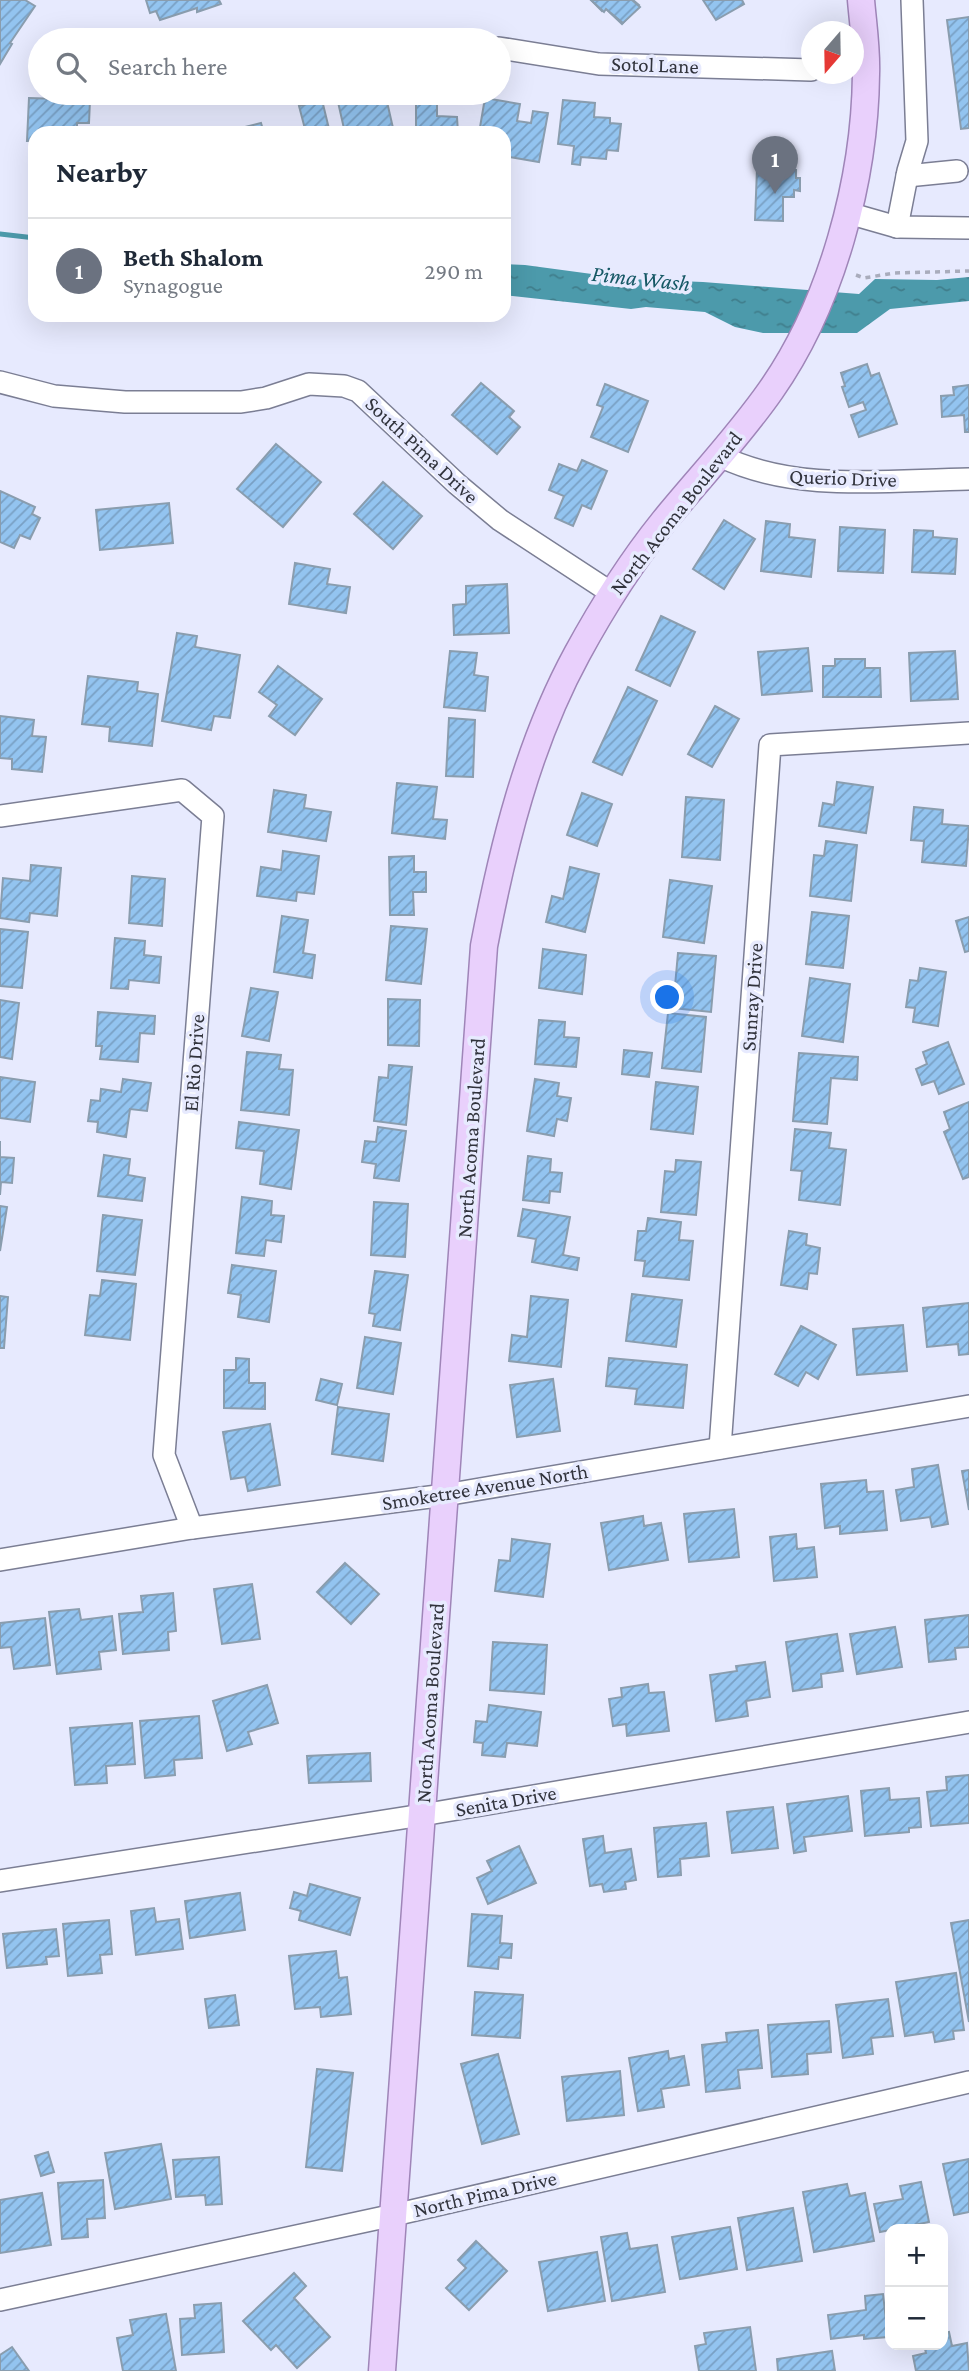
<!DOCTYPE html>
<meta charset="utf-8">
<style>
body{margin:0;font-family:"Crimson Pro",serif;background:#f6f6f7;color:#1f2937}
.controls{position:absolute;right:21px;bottom:21px;display:grid;overflow:hidden;border-radius:14px;box-shadow:0 7px 28px #0002}
.controls button{width:63px;height:63px;display:grid;place-items:center;padding:0;border:0;border-bottom:2px solid #e0e1e3;background:#fff;color:#1f2937;font:35px sans-serif}
.compass{position:absolute;left:801px;top:21px;width:63px;height:63px;border-radius:50%;background:#fff;box-shadow:0 7px 28px #0002;rotate:200deg}
.you{position:absolute;left:668px;top:998px;width:24px;height:24px;margin:-18px;border:5px solid #fff;border-radius:50%;background:#1a73e8;box-shadow:0 0 0 10px #1a73e833}
.badge{display:grid;place-items:center;width:46px;height:46px;border-radius:50%;background:#db2777;color:#fff;font-size:23px;font-weight:700}
.pin{position:absolute;translate:-50% -58px;filter:drop-shadow(0 2px 4px #0008)}
.pin::after{content:'';position:absolute;top:37px;width:24px;height:21px;background:inherit;clip-path:polygon(0 0,100% 0,50% 100%)}
.list{margin:0;padding:0;list-style:none}
h2{display:flex;justify-content:space-between;align-items:center;height:91px;margin:0;padding:0 28px;font-size:30px}
h2 small{font-size:23px;font-weight:400;color:#747a83}
.list li{display:grid;grid-template-columns:46px 1fr auto;gap:21px;align-items:center;box-sizing:border-box;height:105px;padding:0 28px;border-top:2px solid #e0e1e3}
.list b{display:block;font-size:26px;white-space:nowrap}
.list p{margin:0;font-size:23px;white-space:nowrap;color:#747a83}
.list em{font-size:23px;font-style:normal;color:#747a83}
.icon{flex:none;width:38px;height:38px;fill:none;stroke:currentColor;stroke-width:2;stroke-linecap:round;stroke-linejoin:round}
.map{position:relative;flex:none;width:969px;height:2371px;overflow:hidden}
.search{position:absolute;background:#fff;box-shadow:0 7px 28px #0002;left:28px;top:28px;width:483px;height:77px;display:flex;align-items:center;gap:18px;box-sizing:border-box;padding:0 24px;border-radius:38px;color:#747a83;font-size:26px}
.panel{position:absolute;background:#fff;box-shadow:0 7px 28px #0002;left:28px;top:126px;width:483px;height:196px;border-radius:21px}
.map>svg:first-child{display:block}
.water{fill:url(#water-ripples)}
.lines{fill:none;stroke-linecap:round;stroke-linejoin:round}
.stream{stroke:#4c9aab;stroke-width:5}
.building{fill:url(#building-hatch);stroke:#8a9dae;stroke-width:2}
.minor-casing{stroke:#7b7e94;stroke-width:24}
.major-casing{stroke:#9f85b8;stroke-width:29}
.path{stroke:#a9acbc;stroke-width:3.5;stroke-dasharray:5 5;stroke-linecap:butt}
.minor{stroke:#fff;stroke-width:21}
.major{stroke:#e9d0fc;stroke-width:26}
.labels{text-anchor:middle;stroke-width:7;stroke-linejoin:round;paint-order:stroke}
.street-label{font-size:21px;fill:#31333c;stroke:#e7eafe}
.water-label{font-size:23px;font-style:italic;fill:#165865;stroke:#e7eafe}
</style>
<div class="map">
<svg width="969" height="2371" viewBox="0 0 969 2371">
<defs>
<pattern id="water-ripples" width="26" height="14" patternUnits="userSpaceOnUse" patternTransform="scale(1.75)"><rect width="26" height="14" fill="#4c9aab"/><path d="M2 4q2-2 4 0t4 0M15 11q2-2 4 0t4 0" fill="none" stroke="#407e8c"/></pattern>
<pattern id="building-hatch" width="6" height="6" patternUnits="userSpaceOnUse" patternTransform="scale(1.75)"><rect width="6" height="6" fill="#93c4f0"/><path d="M-1 1l2-2M0 6l6-6M5 7l2-2" fill="none" stroke="#79a0c4"/></pattern>
</defs>
<rect width="100%" height="100%" fill="#e7eafe"/>
<polygon class="water" points="504,264 525,265 629,279 703,282 859,294 875,279 937,280 969,277 969,301 890,309 857,333 763,333 735,327 705,312 646,307 631,309 504,295"/>
<g class="lines">
<polyline class="stream" points="0,234 35,238"/>
</g>
<g class="building">
<polygon points="0,0 25,0 35,6 10,43 12,44 0,64"/>
<polygon points="146,0 219,0 221,4 197,12 197,8 160,20 156,11 150,13"/>
<polygon points="591,0 633,0 639,5 622,24 605,8 602,11"/>
<polygon points="591,0 632,0 640,7 623,23 606,9 604,12"/>
<polygon points="703,0 742,0 744,4 716,20"/>
<polygon points="969,17 969,128 961,129 947,20"/>
<polygon points="379,93 385,93 393,128 371,133 345,133 338,102"/>
<polygon points="29,98 90,100 89,123 77,123 77,128 82,129 82,133 35,133 35,141 27,141"/>
<polygon points="485,98 520,104 517,121 531,123 533,111 548,113 539,162 504,156 504,133 479,133"/>
<polygon points="416,99 437,99 437,116 457,117 458,133 416,133"/>
<polygon points="322,100 330,133 289,133 305,129 299,106"/>
<polygon points="563,100 595,103 594,117 610,118 610,123 621,124 618,151 607,150 606,159 581,157 580,165 572,164 574,146 558,144"/>
<polygon points="261,123 264,133 242,133 241,128"/>
<polygon points="757,169 796,170 796,178 800,178 800,191 794,190 794,197 783,197 783,221 755,220"/>
<polygon points="867,364 871,376 879,373 897,424 859,437 851,415 866,410 863,402 849,407 842,387 845,386 841,373"/>
<polygon points="481,383 514,411 509,417 520,427 497,454 452,415"/>
<polygon points="605,384 648,401 628,452 591,437 603,407 597,405"/>
<polygon points="969,385 969,432 965,432 964,415 942,417 941,396 954,395 953,387"/>
<polygon points="276,444 321,482 283,527 237,489"/>
<polygon points="582,460 607,471 591,509 582,505 573,526 555,518 564,496 549,490 559,464 577,471"/>
<polygon points="383,482 422,516 393,549 354,514"/>
<polygon points="0,491 35,507 32,514 40,518 30,539 20,535 14,548 0,542"/>
<polygon points="169,503 173,543 100,550 96,510"/>
<polygon points="724,520 755,539 724,589 693,569"/>
<polygon points="766,521 790,524 789,537 815,540 811,577 761,571"/>
<polygon points="840,527 885,530 883,573 838,571"/>
<polygon points="914,530 933,531 933,537 957,539 955,574 912,572"/>
<polygon points="295,563 330,569 327,584 350,587 346,613 289,604"/>
<polygon points="507,584 509,633 454,635 453,605 466,604 466,586"/>
<polygon points="661,616 695,632 670,686 636,670"/>
<polygon points="177,633 197,636 195,647 240,655 230,718 214,716 211,730 162,721"/>
<polygon points="808,648 812,691 762,695 758,652"/>
<polygon points="450,651 477,653 474,675 488,677 485,711 444,707"/>
<polygon points="955,651 958,699 911,701 909,653"/>
<polygon points="835,659 865,659 865,668 880,668 881,697 823,697 823,666 835,666"/>
<polygon points="278,666 322,699 295,735 269,716 277,705 259,692"/>
<polygon points="88,676 138,682 137,691 158,694 152,746 109,741 110,727 82,724"/>
<polygon points="628,687 657,701 622,775 593,762"/>
<polygon points="715,706 739,719 712,767 688,754"/>
<polygon points="0,716 34,720 32,736 46,737 42,772 12,769 12,759 0,758"/>
<polygon points="449,718 475,720 473,777 446,776"/>
<polygon points="837,782 873,787 866,833 819,826 823,803 834,805"/>
<polygon points="397,783 437,787 433,819 447,820 445,839 392,833"/>
<polygon points="274,790 306,795 304,808 331,812 326,841 268,832"/>
<polygon points="582,793 612,804 597,846 567,835"/>
<polygon points="686,797 724,800 720,860 682,857"/>
<polygon points="914,807 943,810 942,824 969,826 966,866 922,862 924,841 911,840"/>
<polygon points="826,841 857,845 851,901 810,896 814,855 824,856"/>
<polygon points="283,851 319,856 314,894 297,892 296,901 257,896 261,867 281,870"/>
<polygon points="414,856 414,872 426,872 426,892 413,892 414,915 390,915 389,857"/>
<polygon points="31,865 61,868 57,916 30,913 29,922 0,918 3,878 30,881"/>
<polygon points="570,867 599,874 585,932 546,922 552,896 563,899"/>
<polygon points="132,876 165,879 162,926 129,923"/>
<polygon points="670,880 712,886 704,943 663,937"/>
<polygon points="812,912 849,916 843,968 806,964"/>
<polygon points="282,916 308,920 303,953 315,955 312,978 274,972"/>
<polygon points="969,917 969,951 965,952 956,921"/>
<polygon points="391,926 427,929 421,984 386,980"/>
<polygon points="0,929 28,932 22,988 0,986"/>
<polygon points="115,938 145,941 144,955 161,957 159,983 129,980 128,989 111,988"/>
<polygon points="543,949 586,955 582,994 539,988"/>
<polygon points="678,953 716,956 711,1012 673,1008"/>
<polygon points="920,968 946,972 938,1026 913,1022 915,1008 906,1007 910,980 918,981"/>
<polygon points="810,978 850,984 843,1042 802,1036"/>
<polygon points="251,988 278,992 269,1041 242,1036"/>
<polygon points="388,999 420,1000 419,1046 388,1045"/>
<polygon points="0,1000 19,1003 12,1059 0,1057"/>
<polygon points="98,1012 155,1016 154,1034 140,1033 138,1062 100,1059 102,1046 96,1046"/>
<polygon points="668,1013 706,1017 701,1072 662,1068"/>
<polygon points="539,1020 565,1022 564,1037 579,1038 576,1067 535,1064"/>
<polygon points="948,1042 964,1084 939,1094 934,1081 922,1085 916,1069 927,1064 923,1052"/>
<polygon points="624,1050 652,1053 649,1077 622,1074"/>
<polygon points="247,1052 281,1055 279,1069 293,1070 289,1115 241,1110"/>
<polygon points="799,1053 858,1057 857,1080 831,1078 827,1124 793,1121"/>
<polygon points="389,1065 412,1067 406,1125 374,1121 379,1077 388,1078"/>
<polygon points="0,1077 35,1082 30,1122 0,1118"/>
<polygon points="123,1079 151,1083 147,1111 130,1109 126,1137 97,1132 98,1122 88,1121 91,1100 100,1101 101,1089 121,1092"/>
<polygon points="535,1079 559,1083 557,1096 571,1098 567,1121 557,1119 554,1136 527,1131"/>
<polygon points="656,1082 698,1087 693,1134 651,1129"/>
<polygon points="969,1102 969,1177 963,1179 944,1132 950,1129 944,1112"/>
<polygon points="239,1122 299,1130 291,1189 260,1184 264,1151 236,1148"/>
<polygon points="378,1127 406,1131 399,1181 374,1178 376,1164 362,1162 365,1141 376,1142"/>
<polygon points="795,1129 831,1133 829,1148 846,1150 840,1205 799,1200 802,1171 791,1170"/>
<polygon points="0,1141 0,1157 14,1158 12,1183 1,1182 0,1195"/>
<polygon points="104,1155 130,1159 128,1175 145,1178 142,1201 98,1196"/>
<polygon points="528,1156 551,1159 550,1172 562,1173 560,1192 550,1191 549,1203 523,1200"/>
<polygon points="676,1160 701,1162 696,1215 661,1212 665,1171 675,1172"/>
<polygon points="242,1197 272,1201 271,1215 284,1216 281,1242 266,1240 264,1256 236,1253"/>
<polygon points="374,1202 408,1204 405,1257 371,1255"/>
<polygon points="0,1206 7,1207 0,1251"/>
<polygon points="523,1209 570,1217 563,1255 579,1258 577,1270 532,1262 536,1239 518,1236"/>
<polygon points="103,1215 142,1220 135,1275 97,1271"/>
<polygon points="648,1218 681,1222 679,1240 693,1241 689,1280 643,1276 645,1261 635,1260 638,1231 646,1231"/>
<polygon points="789,1231 807,1234 806,1245 820,1248 817,1274 809,1273 807,1289 781,1285"/>
<polygon points="232,1265 276,1271 269,1322 238,1317 241,1295 228,1293"/>
<polygon points="375,1271 408,1275 400,1330 373,1326 375,1314 369,1313"/>
<polygon points="102,1280 136,1284 130,1340 85,1335 90,1295 100,1296"/>
<polygon points="632,1294 682,1300 676,1347 626,1341"/>
<polygon points="0,1296 8,1297 4,1348 0,1348"/>
<polygon points="531,1296 568,1300 561,1367 509,1361 512,1335 527,1337"/>
<polygon points="969,1303 969,1354 959,1355 958,1344 927,1347 923,1308"/>
<polygon points="903,1325 907,1371 857,1375 853,1329"/>
<polygon points="801,1326 836,1345 818,1379 806,1372 798,1386 775,1374"/>
<polygon points="365,1337 401,1343 393,1394 357,1388"/>
<polygon points="236,1358 249,1359 249,1383 265,1383 265,1409 224,1408 224,1370 236,1370"/>
<polygon points="609,1358 687,1365 683,1408 635,1404 637,1389 606,1386"/>
<polygon points="321,1379 342,1384 337,1405 316,1400"/>
<polygon points="553,1379 560,1431 517,1437 510,1385"/>
<polygon points="338,1407 389,1414 383,1461 332,1454"/>
<polygon points="270,1424 280,1485 248,1491 245,1477 231,1479 223,1432"/>
<polygon points="938,1465 948,1524 932,1527 930,1517 901,1521 896,1490 914,1487 912,1469"/>
<polygon points="969,1470 969,1510 962,1471"/>
<polygon points="866,1480 867,1492 883,1491 887,1530 840,1534 840,1526 825,1528 821,1484"/>
<polygon points="734,1509 739,1557 689,1562 684,1514"/>
<polygon points="643,1516 644,1526 661,1523 668,1560 609,1570 601,1523"/>
<polygon points="796,1534 797,1549 814,1547 817,1577 774,1581 770,1537"/>
<polygon points="512,1539 550,1544 543,1597 495,1591 499,1560 510,1561"/>
<polygon points="345,1563 379,1594 351,1624 317,1592"/>
<polygon points="252,1584 260,1639 222,1644 214,1589"/>
<polygon points="173,1593 176,1631 168,1632 169,1650 123,1654 119,1614 143,1612 141,1596"/>
<polygon points="79,1609 81,1620 112,1616 116,1650 99,1652 101,1669 57,1674 49,1612"/>
<polygon points="969,1615 969,1647 955,1648 956,1659 929,1662 925,1620"/>
<polygon points="45,1618 50,1665 14,1669 11,1647 0,1648 0,1623"/>
<polygon points="895,1627 902,1667 857,1674 850,1634"/>
<polygon points="837,1634 843,1671 821,1674 822,1687 793,1691 786,1642"/>
<polygon points="493,1642 547,1645 544,1694 490,1690"/>
<polygon points="765,1662 770,1697 746,1701 748,1716 716,1721 710,1675 737,1671 736,1666"/>
<polygon points="648,1684 649,1693 664,1692 669,1731 627,1736 626,1724 613,1726 609,1699 622,1697 621,1688"/>
<polygon points="267,1685 278,1723 248,1732 252,1744 227,1751 213,1701"/>
<polygon points="489,1705 541,1712 537,1746 507,1743 505,1757 482,1755 483,1743 474,1742 476,1721 487,1722"/>
<polygon points="199,1716 202,1758 174,1760 175,1775 145,1778 140,1721"/>
<polygon points="132,1723 135,1764 106,1766 107,1783 75,1785 70,1728"/>
<polygon points="370,1753 371,1781 309,1783 307,1756"/>
<polygon points="969,1775 969,1823 931,1826 927,1792 947,1790 946,1777"/>
<polygon points="889,1788 890,1800 919,1798 921,1827 909,1828 909,1832 865,1836 861,1791"/>
<polygon points="848,1796 852,1831 804,1837 806,1851 794,1853 787,1804"/>
<polygon points="773,1807 778,1848 732,1853 727,1812"/>
<polygon points="706,1823 709,1856 680,1859 681,1875 658,1877 654,1828"/>
<polygon points="603,1836 605,1853 631,1849 636,1880 625,1882 626,1889 604,1892 602,1884 590,1886 583,1839"/>
<polygon points="519,1846 536,1883 488,1904 477,1878 492,1871 487,1861"/>
<polygon points="310,1884 360,1898 350,1935 299,1920 301,1911 290,1908 294,1892 307,1896"/>
<polygon points="240,1893 245,1930 190,1938 185,1901"/>
<polygon points="154,1908 156,1922 179,1919 183,1949 136,1955 131,1911"/>
<polygon points="472,1914 502,1916 500,1943 512,1944 511,1958 499,1957 498,1969 468,1966"/>
<polygon points="109,1920 112,1954 100,1955 102,1973 68,1976 63,1924"/>
<polygon points="969,1920 969,2022 951,1923"/>
<polygon points="56,1929 59,1956 46,1957 47,1964 7,1968 3,1934"/>
<polygon points="336,1951 339,1978 347,1977 351,2014 321,2017 320,2007 295,2009 289,1956"/>
<polygon points="956,1973 964,2030 953,2031 954,2039 935,2042 933,2032 905,2036 896,1982"/>
<polygon points="475,1992 523,1995 520,2038 472,2035"/>
<polygon points="235,1995 239,2025 209,2028 205,1999"/>
<polygon points="888,1999 893,2036 871,2038 873,2054 843,2058 836,2005"/>
<polygon points="829,2021 831,2052 807,2054 808,2074 772,2077 768,2025"/>
<polygon points="758,2030 762,2068 738,2070 740,2088 706,2092 702,2045 727,2042 726,2033"/>
<polygon points="668,2051 669,2059 684,2056 689,2085 661,2089 664,2107 638,2111 629,2058"/>
<polygon points="498,2054 519,2134 482,2144 461,2064"/>
<polygon points="317,2069 353,2073 342,2171 306,2167"/>
<polygon points="620,2071 624,2115 567,2121 562,2077"/>
<polygon points="161,2144 171,2199 115,2209 105,2153"/>
<polygon points="48,2152 54,2172 41,2176 35,2156"/>
<polygon points="219,2157 222,2204 206,2205 205,2195 176,2197 173,2160"/>
<polygon points="969,2159 969,2212 954,2215 943,2164"/>
<polygon points="103,2180 105,2218 87,2219 88,2237 62,2239 58,2183"/>
<polygon points="921,2182 929,2222 880,2232 874,2204 903,2199 900,2186"/>
<polygon points="847,2184 850,2196 865,2193 874,2241 814,2252 803,2192"/>
<polygon points="42,2193 51,2245 0,2253 0,2200"/>
<polygon points="793,2208 802,2261 747,2270 738,2218"/>
<polygon points="730,2227 737,2269 680,2279 672,2237"/>
<polygon points="627,2233 630,2249 657,2245 665,2292 612,2301 601,2237"/>
<polygon points="476,2241 507,2271 469,2310 446,2288 466,2268 458,2260"/>
<polygon points="597,2252 605,2301 548,2311 539,2262"/>
<polygon points="294,2273 306,2286 294,2298 330,2337 297,2368 276,2345 271,2350 243,2321"/>
<polygon points="883,2294 888,2337 864,2339 864,2335 831,2339 828,2315 866,2310 865,2296"/>
<polygon points="221,2303 224,2352 182,2355 180,2319 195,2318 194,2305"/>
<polygon points="166,2314 176,2371 123,2371 117,2338 133,2335 130,2320"/>
<polygon points="750,2327 756,2371 699,2371 695,2346 706,2344 704,2333"/>
<polygon points="949,2332 952,2346 967,2343 969,2371 916,2371 913,2356 926,2353 924,2345 943,2345 943,2333"/>
<polygon points="12,2347 29,2371 0,2371 0,2355"/>
<polygon points="832,2351 835,2371 778,2371 777,2359"/>
</g>
<g class="lines">
<g class="minor-casing">
<g id="minor">
<polyline points="407,40 452,40"/>
<polyline points="499,48 599,64 811,70"/>
<polyline points="188,93 192,93"/>
<polyline points="907,176 957,171"/>
<polyline points="848,213 897,227 969,228"/>
<polyline points="897,227 908,171 917,141 912,0"/>
<polyline points="0,382 54,396 125,402 241,402 266,398 309,384 344,386 358,391 457,484 500,520 613,594"/>
<path d="M720 456C796 493 887 480 969 479"/>
<polyline points="0,816 182,790 213,816 164,1455 192,1528"/>
<polyline points="720,1448 770,745 969,733"/>
<polyline points="0,1560 192,1528 445,1495 969,1406"/>
<polyline points="0,1881 422,1815 969,1722"/>
<polyline points="0,2300 394,2215 969,2082"/>
</g>
</g>
<g class="major-casing">
<path id="major" d="M382 2371 484 946C503 846 528 744 577 654 602 608 631 562 664 521 700 477 739 436 771 390 832 303 865 179 866 74 867 50 863 24 861 0"/>
</g>
<polyline class="path" points="856,275 864,278 894,273 969,271"/>
<use href="#minor" class="minor"/>
<use href="#major" class="major"/>
</g>
<g class="labels">
<g class="street-label">
<text transform="translate(655 65) rotate(2)" y="7">Sotol Lane</text>
<text transform="translate(422 450) rotate(43)" y="7">South Pima Drive</text>
<text transform="translate(843 478) rotate(2)" y="7">Querio Drive</text>
<text transform="translate(676 513) rotate(-52)" y="7">North Acoma Boulevard</text>
<text transform="translate(752 997) rotate(-86)" y="7">Sunray Drive</text>
<text transform="translate(194 1063) rotate(-86)" y="7">El Rio Drive</text>
<text transform="translate(471 1138) rotate(-86)" y="7">North Acoma Boulevard</text>
<text transform="translate(485 1487) rotate(-9)" y="7">Smoketree Avenue North</text>
<text transform="translate(430 1703) rotate(-86)" y="7">North Acoma Boulevard</text>
<text transform="translate(506 1801) rotate(-10)" y="7">Senita Drive</text>
<text transform="translate(485 2194) rotate(-13)" y="7">North Pima Drive</text>
</g>
<g class="water-label">
<text transform="translate(641 278) rotate(6)" y="8">Pima Wash</text>
</g>
</g>
</svg>
<div class="controls">
<button>+</button>
<button>−</button>
</div>
<svg class="compass" viewBox="-18 -18 36 36"><path d="M0-13l5 13h-10z" fill="#e53935"/><path d="M0 13l5-13h-10z" fill="#747a83"/></svg>
<div class="you"></div>
<div class="pin badge" style="left:775px;top:194px;background:#6b7280">1</div>
<div class="search"><svg class="icon" aria-label="search" viewBox="0 0 24 24"><circle cx="10" cy="10" r="6"/><path d="M15 15l6 6"/></svg>Search here</div>
<section class="panel">
<h2>Nearby<small></small></h2>
<ul class="list">
<li><span class="badge" style="background:#6b7280">1</span><div><b>Beth Shalom</b><p>Synagogue</p></div><em>290 m</em></li>
</ul>
</section>
</div>
